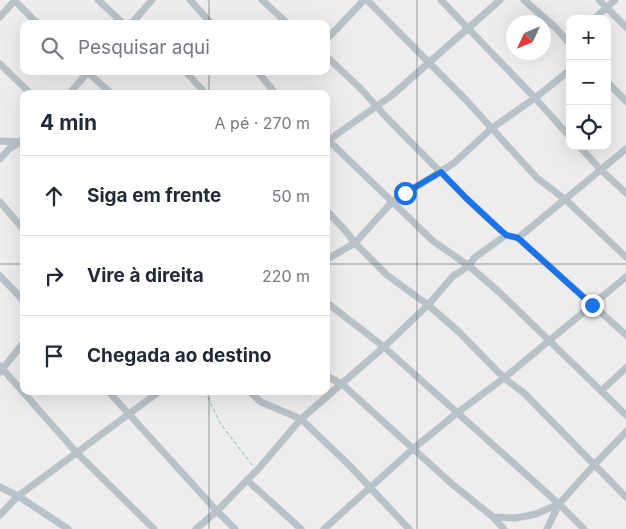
<!DOCTYPE html>
<html lang="pt">
<meta charset="utf-8">
<style>
body{margin:0;font-family:Inter,sans-serif;background:#f2f2f3;color:#1f2937}
.controls{position:absolute;right:15px;top:15px;display:grid;overflow:hidden;border-radius:10px;box-shadow:0 5px 20px #0002}
.controls button{width:45px;height:45px;display:grid;place-items:center;padding:0;border:0;border-bottom:1px solid #e0e1e3;background:#fff;color:#1f2937;font:25px sans-serif}
.compass{position:absolute;left:506px;top:15px;width:45px;height:45px;border-radius:50%;background:#fff;box-shadow:0 5px 20px #0002;rotate:226deg}
.stop{position:absolute;width:15px;height:15px;margin:-11px;border:4px solid #1a73e8;border-radius:50%;background:#fff}
.stop.end{background:#1a73e8;border-color:#fff;box-shadow:0 1px 5px #0008}
.list{margin:0;padding:0;list-style:none}
h2{display:flex;justify-content:space-between;align-items:center;height:65px;margin:0;padding:0 20px;font-size:21px}
h2 small{font-size:16px;font-weight:400;color:#747a83}
.list li{display:grid;grid-template-columns:32px 1fr auto;gap:15px;align-items:center;box-sizing:border-box;height:80px;padding:0 20px;border-top:1px solid #e0e1e3}
.list b{display:block;font-size:19px;white-space:nowrap}
.list em{font-size:16px;font-style:normal;color:#747a83}
.icon{flex:none;width:28px;height:28px;fill:none;stroke:currentColor;stroke-width:2;stroke-linecap:round;stroke-linejoin:round}
.map{position:relative;flex:none;width:626px;height:529px;overflow:hidden}
.search{position:absolute;background:#fff;box-shadow:0 5px 20px #0002;left:20px;top:20px;width:310px;height:55px;display:flex;align-items:center;gap:12px;box-sizing:border-box;padding:0 18px;border-radius:10px;color:#747a83;font-size:19px}
.panel{position:absolute;background:#fff;box-shadow:0 5px 20px #0002;left:20px;top:90px;width:310px;height:305px;border-radius:10px}
.map>svg:first-child{display:block}
.lines{fill:none;stroke-linecap:round;stroke-linejoin:round}
.path{stroke:#75c99a;stroke-width:1;stroke-dasharray:4 2.5;stroke-linecap:butt}
.minor{stroke:#b8c2c9;stroke-width:7}
.route{stroke:#1a73e8;stroke-width:6}
.grid{fill:none;stroke:#465159;stroke-width:1;stroke-opacity:0.55}
</style>
<div class="map">
<svg width="626" height="529" viewBox="0 0 626 529">
<rect width="100%" height="100%" fill="#efeced"/>
<g class="lines">
<polyline class="path" points="205,391 220,423 253,466"/>
<g class="minor">
<polyline points="14,0 38,24"/>
<polyline points="98,0 124,24"/>
<polyline points="190,0 212,24"/>
<polyline points="262,0 288,24"/>
<polyline points="367,0 466,100 537,178 566,200 626,257"/>
<polyline points="441,0 535,98 570,137"/>
<polyline points="524,0 556,28 570,44"/>
<polyline points="599,0 626,27"/>
<polyline points="0,17 15,0"/>
<polyline points="594,19 615,0"/>
<polyline points="131,24 152,0"/>
<polyline points="326,40 364,0"/>
<polyline points="326,56 360,88 388,119 466,198 506,235 518,238 626,335"/>
<polyline points="0,64 31,94"/>
<polyline points="86,71 112,94"/>
<polyline points="185,71 206,94"/>
<polyline points="257,71 276,94"/>
<polyline points="607,82 626,101"/>
<polyline points="69,94 89,71"/>
<polyline points="326,138 433,241 469,266 499,292 626,415"/>
<polyline points="0,141 19,142 24,147"/>
<polyline points="326,142 391,96 500,0"/>
<polyline points="579,146 601,170 626,193"/>
<polyline points="0,159 9,149 24,139"/>
<polyline points="0,202 24,230"/>
<polyline points="326,210 344,229 355,243 387,275 428,305 459,332 504,378 524,393 626,497"/>
<polyline points="518,238 626,149"/>
<polyline points="326,260 355,243 392,202 454,163 492,128 535,98 570,70"/>
<polyline points="0,276 24,301"/>
<polyline points="326,302 384,347 559,504 584,529"/>
<polyline points="0,366 77,453 154,529"/>
<polyline points="0,372 24,342"/>
<polyline points="326,376 342,384 452,484 493,517 504,529"/>
<polyline points="108,391 217,511 235,529"/>
<polyline points="249,391 261,402 301,419 350,466 409,529"/>
<polyline points="601,391 626,368"/>
<polyline points="247,480 301,529"/>
<polyline points="0,487 18,496 68,529"/>
<polyline points="0,515 18,496 160,391"/>
<polyline points="493,517 516,518 536,514 559,504 594,465 626,432"/>
<polyline points="196,529 217,511 260,467 301,419 384,347 428,305 453,276 469,266 474,258 506,235"/>
<polyline points="324,529 414,448 457,413 504,378 626,277"/>
<polyline points="547,529 559,504"/>
</g>
</g>
<g class="lines">
<polyline class="route" points="405,193 441,172 466,198 497,227 506,235 518,238 592,305"/>
</g>
<path class="grid" d="M209 0V24M417 0V529M209 71V94M0 264H24M326 264H626M209 391V529"/>
</svg>
<div class="controls">
<button>+</button>
<button>−</button>
<button><svg class="icon" aria-label="locate" viewBox="0 0 24 24"><circle cx="12" cy="12" r="6"/><path d="M12 2v4M12 18v4M2 12h4M18 12h4"/></svg></button>
</div>
<svg class="compass" viewBox="-18 -18 36 36"><path d="M0-13l5 13h-10z" fill="#e53935"/><path d="M0 13l5-13h-10z" fill="#747a83"/></svg>
<div class="stop" style="left:405px;top:193px"></div>
<div class="stop end" style="left:592px;top:305px"></div>
<div class="search"><svg class="icon" aria-label="search" viewBox="0 0 24 24"><circle cx="10" cy="10" r="6"/><path d="M15 15l6 6"/></svg>Pesquisar aqui</div>
<section class="panel">
<h2>4 min<small>A pé · 270 m</small></h2>
<ul class="list">
<li><svg class="icon" aria-label="ahead" viewBox="0 0 24 24"><path d="M12 20V5M6 11l6-6 6 6"/></svg><div><b>Siga em frente</b></div><em>50 m</em></li>
<li><svg class="icon" aria-label="right" viewBox="0 0 24 24"><path d="M7 20v-9h11M14 6l5 5-5 5"/></svg><div><b>Vire à direita</b></div><em>220 m</em></li>
<li><svg class="icon" aria-label="arrive" viewBox="0 0 24 24"><path d="M6 21V4h12l-3 4 3 4H6"/></svg><div><b>Chegada ao destino</b></div></li>
</ul>
</section>
</div>
